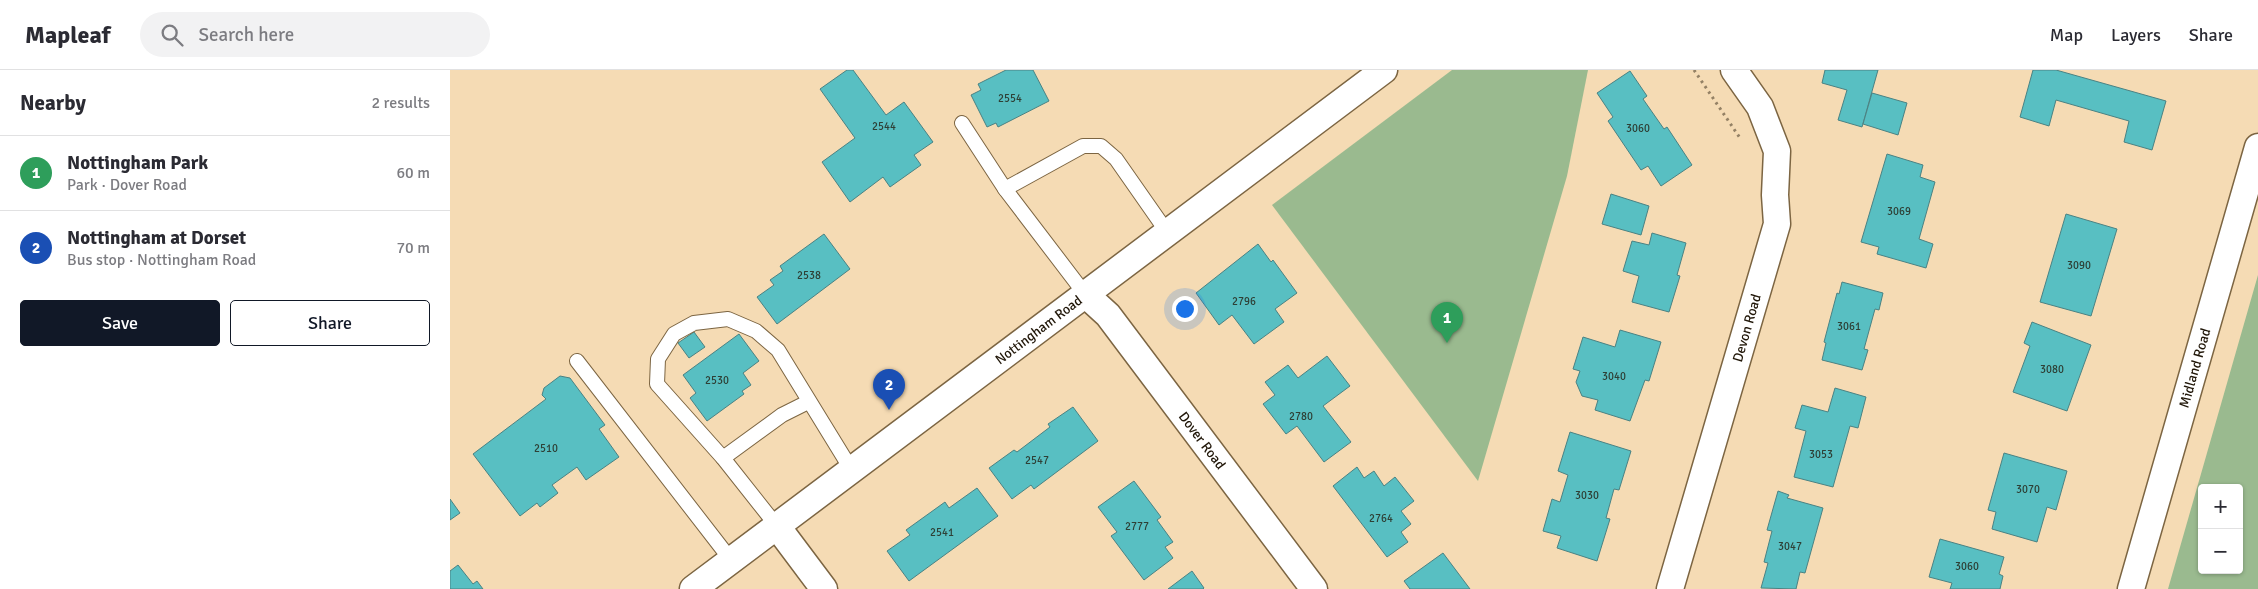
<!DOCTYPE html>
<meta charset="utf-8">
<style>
body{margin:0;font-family:Signika,sans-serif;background:#f2f2f3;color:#2b2b33}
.controls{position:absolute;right:15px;bottom:15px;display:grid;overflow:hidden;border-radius:5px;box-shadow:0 1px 4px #0004}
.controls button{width:45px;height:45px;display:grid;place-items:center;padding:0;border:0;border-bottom:1px solid #e1e1e2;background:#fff;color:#2b2b33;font:25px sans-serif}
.you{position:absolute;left:734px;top:238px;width:18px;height:18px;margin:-12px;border:4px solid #fff;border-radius:50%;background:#1a73e8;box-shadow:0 0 0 8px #1a73e833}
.badge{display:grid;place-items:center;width:32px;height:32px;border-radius:50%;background:#111827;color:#fff;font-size:16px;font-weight:700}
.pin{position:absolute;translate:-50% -41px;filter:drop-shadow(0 1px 2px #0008)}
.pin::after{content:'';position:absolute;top:26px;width:18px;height:15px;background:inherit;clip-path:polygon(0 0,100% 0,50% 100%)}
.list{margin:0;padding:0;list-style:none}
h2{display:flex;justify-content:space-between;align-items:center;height:65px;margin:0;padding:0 20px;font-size:21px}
h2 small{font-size:16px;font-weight:400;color:#7c7c81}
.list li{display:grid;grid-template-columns:32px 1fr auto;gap:15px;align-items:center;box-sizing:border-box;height:75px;padding:0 20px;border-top:1px solid #e1e1e2}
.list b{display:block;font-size:19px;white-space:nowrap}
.list p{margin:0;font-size:16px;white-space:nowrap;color:#7c7c81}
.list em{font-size:16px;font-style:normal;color:#7c7c81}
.actions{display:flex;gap:10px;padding:15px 20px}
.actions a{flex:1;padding:11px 0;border:1px solid #111827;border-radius:5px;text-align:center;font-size:18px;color:#111827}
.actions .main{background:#111827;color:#fff}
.icon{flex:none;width:28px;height:28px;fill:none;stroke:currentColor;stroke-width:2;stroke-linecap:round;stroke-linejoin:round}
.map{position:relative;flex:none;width:1808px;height:519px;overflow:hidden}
header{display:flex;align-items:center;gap:30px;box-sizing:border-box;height:70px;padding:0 25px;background:#fff;border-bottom:1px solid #e1e1e2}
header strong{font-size:24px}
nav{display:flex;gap:28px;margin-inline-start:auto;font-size:18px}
.search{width:350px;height:45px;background:#f2f2f3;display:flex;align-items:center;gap:12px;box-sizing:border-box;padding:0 18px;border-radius:28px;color:#7c7c81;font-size:19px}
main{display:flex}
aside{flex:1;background:#fff}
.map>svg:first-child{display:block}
.green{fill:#9aba8f;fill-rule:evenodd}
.building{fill:#58bfc2;stroke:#4a8283}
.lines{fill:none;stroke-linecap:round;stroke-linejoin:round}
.lane-casing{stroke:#7c6542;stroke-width:16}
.street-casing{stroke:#7c6542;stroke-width:29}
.path{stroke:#948165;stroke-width:3;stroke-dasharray:2.5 4;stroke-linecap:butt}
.lane{stroke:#fff;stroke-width:14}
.street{stroke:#fff;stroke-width:26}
.labels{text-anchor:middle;stroke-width:4;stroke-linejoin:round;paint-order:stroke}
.number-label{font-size:11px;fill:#2e4036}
.street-label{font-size:14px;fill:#201608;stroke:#fee9ca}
</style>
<header>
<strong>Mapleaf</strong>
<div class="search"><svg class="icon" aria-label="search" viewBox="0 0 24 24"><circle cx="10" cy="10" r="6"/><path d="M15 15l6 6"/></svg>Search here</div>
<nav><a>Map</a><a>Layers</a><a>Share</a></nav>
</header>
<main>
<aside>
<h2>Nearby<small>2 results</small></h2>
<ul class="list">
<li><span class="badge" style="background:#2e9e5b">1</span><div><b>Nottingham Park</b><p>Park · Dover Road</p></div><em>60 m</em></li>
<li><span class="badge" style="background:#1a4fb4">2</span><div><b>Nottingham at Dorset</b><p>Bus stop · Nottingham Road</p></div><em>70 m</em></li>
</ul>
<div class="actions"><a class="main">Save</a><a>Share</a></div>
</aside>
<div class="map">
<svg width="1808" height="519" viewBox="0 0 1808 519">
<rect width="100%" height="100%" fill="#f5dbb4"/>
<g class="green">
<polygon points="1002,0 1138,0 1117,106 1028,411 822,135"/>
<path d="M1808 205V519H1718ZM1752 418H1789V500H1752Z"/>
</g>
<g class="building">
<polygon points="397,0 403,0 436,45 454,32 483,72 464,85 471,95 440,117 433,107 400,132 372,92 405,68 370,19"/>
<polygon points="556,0 583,0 599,31 548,57 546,53 537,57 521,25 531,20 528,14"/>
<polygon points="1375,0 1428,0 1412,57 1388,50 1397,20 1372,13"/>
<polygon points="1583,0 1606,0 1716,31 1702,80 1674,72 1679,51 1606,30 1599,56 1570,47"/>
<polygon points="1180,1 1197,26 1193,29 1214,59 1217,57 1242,95 1211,116 1198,96 1191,100 1158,51 1163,47 1147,23"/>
<polygon points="1422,23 1457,33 1448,65 1413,54"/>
<polygon points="1437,84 1473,95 1470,107 1485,112 1469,169 1483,174 1476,198 1427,184 1429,177 1411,172"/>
<polygon points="1161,124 1199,136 1191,165 1152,154"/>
<polygon points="1616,144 1667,159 1641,246 1590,232"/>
<polygon points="1202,163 1236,173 1227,205 1230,206 1219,242 1182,232 1189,206 1173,201 1182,171 1199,175"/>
<polygon points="374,164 400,199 327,254 307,227 324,215 320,210 333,201 330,196"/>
<polygon points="808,174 821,192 823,190 847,223 825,239 834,252 804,274 782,245 769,255 746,223"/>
<polygon points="1392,212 1433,223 1429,240 1425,239 1414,279 1418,280 1412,300 1372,290 1376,273 1374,272 1387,223 1389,224"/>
<polygon points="1582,252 1641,275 1617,341 1563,322 1580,276 1574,273"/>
<polygon points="1170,260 1211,272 1199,311 1195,310 1180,351 1145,340 1148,330 1132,326 1126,312 1130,301 1123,299 1133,267 1165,277"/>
<polygon points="244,262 255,277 239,288 228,273"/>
<polygon points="289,264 309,291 293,303 301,315 292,321 294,324 257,351 240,328 246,323 233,305"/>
<polygon points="877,286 900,316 873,336 901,372 874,392 847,356 836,364 813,334 825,325 815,312 838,295 848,308"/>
<polygon points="110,306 120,308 155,355 149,359 169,387 136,410 127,397 102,415 108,423 90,437 87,433 70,446 23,384 96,329 92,325 94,318"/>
<polygon points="1385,318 1416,327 1408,358 1400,356 1383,417 1344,407 1356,361 1345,358 1352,335 1378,342"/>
<polygon points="623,337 648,371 584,419 581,415 562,429 539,398 564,380 567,382 600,357 598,354"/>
<polygon points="1120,362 1181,381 1169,420 1164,419 1156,448 1160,449 1147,491 1107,478 1111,466 1093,461 1102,429 1110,432 1118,405 1108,401"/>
<polygon points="1554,383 1617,401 1606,440 1597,437 1587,472 1542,459 1546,442 1538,440"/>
<polygon points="907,397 914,408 924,401 934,416 945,407 964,431 951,441 961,454 951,462 958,472 937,487 883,416"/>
<polygon points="684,411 711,447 707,450 723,472 715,477 723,488 694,510 661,466 667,462 648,437"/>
<polygon points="527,418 548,446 459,511 437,481 460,465 456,460 495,432 499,438"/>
<polygon points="1328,421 1339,425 1337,428 1373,438 1355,503 1350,502 1346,519 1311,518 1318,493 1314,492 1322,461 1317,460"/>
<polygon points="0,429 10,443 0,450"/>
<polygon points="1490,469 1554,487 1549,504 1553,506 1550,519 1500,519 1502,513 1479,507"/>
<polygon points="993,483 1020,519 960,519 954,511"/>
<polygon points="8,495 23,514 27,511 33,519 0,519 0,501"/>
<polygon points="742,501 754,518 753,519 718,519"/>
</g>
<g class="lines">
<g class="lane-casing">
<g id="lane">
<polyline points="512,53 555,119 635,224"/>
<polyline points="555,119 633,76 651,76 666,89 717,162"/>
<polyline points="127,291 281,490"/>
<polyline points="273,388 332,345 358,332"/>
<polyline points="326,455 273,388 207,314 208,289 224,264 244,253 278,249 306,261 328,280 401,399"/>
</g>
</g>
<g class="street-casing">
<g id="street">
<path id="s1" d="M635 224 658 245 864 519"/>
<polyline points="326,455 374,519"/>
<path id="s2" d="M243 519 934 0"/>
<path id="s3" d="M1220 519 1327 154 1325 125 1327 81 1310 37 1284 0"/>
<path id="s4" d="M1681 519 1808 77"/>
</g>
</g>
<polyline class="path" points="1244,0 1290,68"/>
<use href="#lane" class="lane"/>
<use href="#street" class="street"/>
</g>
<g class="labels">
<g class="number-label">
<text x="560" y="32">2554</text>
<text x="434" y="60">2544</text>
<text x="1188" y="62">3060</text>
<text x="1449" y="145">3069</text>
<text x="1629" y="199">3090</text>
<text x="359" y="209">2538</text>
<text x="794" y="235">2796</text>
<text x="1399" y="260">3061</text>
<text x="1602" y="303">3080</text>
<text x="1164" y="310">3040</text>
<text x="267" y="314">2530</text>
<text x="851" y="350">2780</text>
<text x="96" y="382">2510</text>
<text x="1371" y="388">3053</text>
<text x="587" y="394">2547</text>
<text x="1578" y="423">3070</text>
<text x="1137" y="429">3030</text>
<text x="931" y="452">2764</text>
<text x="687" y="460">2777</text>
<text x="492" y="466">2541</text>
<text x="1340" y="480">3047</text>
<text x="1517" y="500">3060</text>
</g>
<g class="street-label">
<text dy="5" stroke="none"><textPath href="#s3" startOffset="272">Devon Road</textPath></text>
<text dy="5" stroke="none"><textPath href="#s2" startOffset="432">Nottingham Road</textPath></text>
<text dy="5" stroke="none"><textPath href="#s4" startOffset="230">Midland Road</textPath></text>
<text dy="5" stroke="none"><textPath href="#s1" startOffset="188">Dover Road</textPath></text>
</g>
</g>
</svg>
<div class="controls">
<button>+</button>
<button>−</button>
</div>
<div class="you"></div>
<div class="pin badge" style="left:997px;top:273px;background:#2e9e5b">1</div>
<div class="pin badge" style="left:439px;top:340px;background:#1a4fb4">2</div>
</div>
</main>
